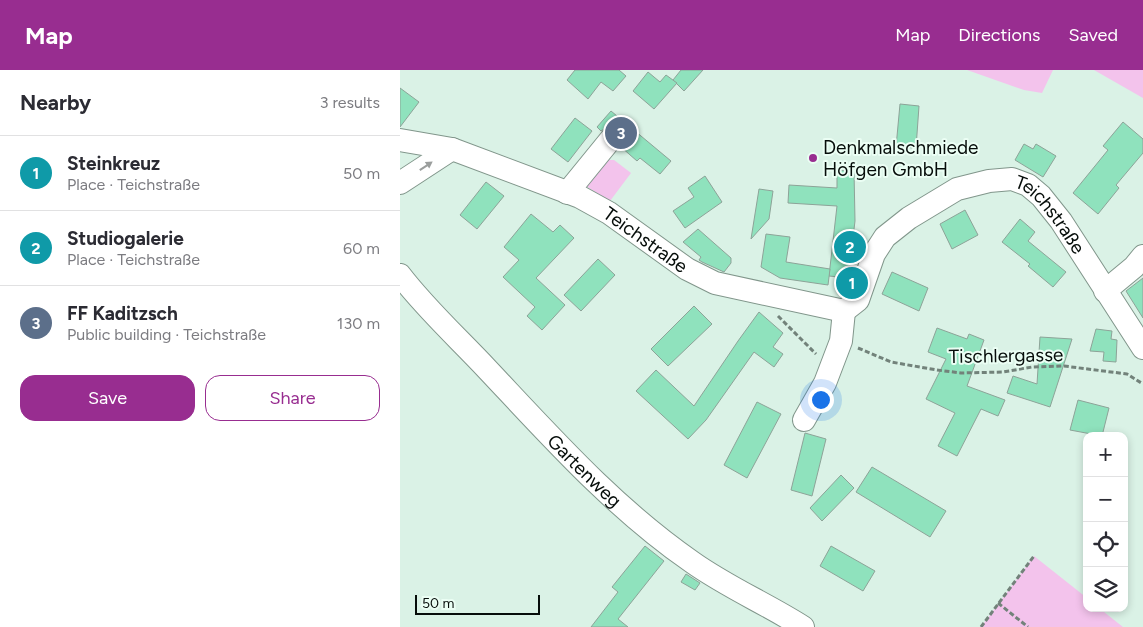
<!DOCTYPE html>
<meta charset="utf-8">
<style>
body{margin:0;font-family:Figtree,sans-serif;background:#f7f7f7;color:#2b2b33}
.controls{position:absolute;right:15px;bottom:15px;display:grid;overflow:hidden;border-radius:10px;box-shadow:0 2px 8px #0003}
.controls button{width:45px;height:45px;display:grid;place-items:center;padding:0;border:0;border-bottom:1px solid #e1e1e2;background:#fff;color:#2b2b33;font:25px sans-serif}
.scale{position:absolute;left:15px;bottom:12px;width:125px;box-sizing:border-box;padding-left:5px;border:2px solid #060d0a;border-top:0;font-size:14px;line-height:18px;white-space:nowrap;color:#060d0a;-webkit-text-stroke:4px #ebfef4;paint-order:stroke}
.you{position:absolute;left:420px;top:329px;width:18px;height:18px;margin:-12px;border:4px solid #fff;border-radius:50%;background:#1a73e8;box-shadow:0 0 0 8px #1a73e833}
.badge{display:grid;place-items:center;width:32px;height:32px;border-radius:50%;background:#982d90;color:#fff;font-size:16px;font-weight:700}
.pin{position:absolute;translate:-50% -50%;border:2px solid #fff;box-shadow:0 1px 5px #0006}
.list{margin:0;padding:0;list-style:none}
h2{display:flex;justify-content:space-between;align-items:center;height:65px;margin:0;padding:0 20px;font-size:21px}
h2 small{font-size:16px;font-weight:400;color:#7c7c81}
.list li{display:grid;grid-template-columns:32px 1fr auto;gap:15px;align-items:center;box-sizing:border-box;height:75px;padding:0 20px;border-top:1px solid #e1e1e2}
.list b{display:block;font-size:19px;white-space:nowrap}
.list p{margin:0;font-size:16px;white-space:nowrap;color:#7c7c81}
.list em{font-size:16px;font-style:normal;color:#7c7c81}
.actions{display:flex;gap:10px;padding:15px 20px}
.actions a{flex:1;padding:11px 0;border:1px solid #982d90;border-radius:15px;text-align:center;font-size:18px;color:#982d90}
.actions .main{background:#982d90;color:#fff}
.icon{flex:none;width:28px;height:28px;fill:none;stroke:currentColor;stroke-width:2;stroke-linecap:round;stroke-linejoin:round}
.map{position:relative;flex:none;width:743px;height:557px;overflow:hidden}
header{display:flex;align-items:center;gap:30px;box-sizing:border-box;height:70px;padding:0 25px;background:#982d90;color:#fff}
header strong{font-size:24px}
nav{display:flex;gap:28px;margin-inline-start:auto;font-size:18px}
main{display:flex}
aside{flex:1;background:#fff}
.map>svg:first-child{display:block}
.green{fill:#f3c3ec}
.building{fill:#8fe2bd;stroke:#8da398}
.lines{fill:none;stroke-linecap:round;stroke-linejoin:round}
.minor-casing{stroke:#81968b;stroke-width:24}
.path{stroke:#72827a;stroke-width:3;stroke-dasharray:5 2.5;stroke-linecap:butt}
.minor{stroke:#fff;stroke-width:22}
.oneway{fill:#9b9e9d}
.poi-dot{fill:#982d90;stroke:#ebfef4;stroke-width:2}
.labels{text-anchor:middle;stroke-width:4;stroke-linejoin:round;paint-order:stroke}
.poi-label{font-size:19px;fill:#060d0a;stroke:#ebfef4;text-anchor:start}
.street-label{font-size:19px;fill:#060d0a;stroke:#ebfef4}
</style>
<header>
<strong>Map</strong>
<nav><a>Map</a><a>Directions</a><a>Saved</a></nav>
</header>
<main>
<aside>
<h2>Nearby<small>3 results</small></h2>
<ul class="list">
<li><span class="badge" style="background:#0f9aa8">1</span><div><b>Steinkreuz</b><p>Place · Teichstraße</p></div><em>50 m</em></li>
<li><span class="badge" style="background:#0f9aa8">2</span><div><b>Studiogalerie</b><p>Place · Teichstraße</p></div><em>60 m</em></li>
<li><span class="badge" style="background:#5c6f8a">3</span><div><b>FF Kaditzsch</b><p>Public building · Teichstraße</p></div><em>130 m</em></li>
</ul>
<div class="actions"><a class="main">Save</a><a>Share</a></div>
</aside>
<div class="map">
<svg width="743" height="557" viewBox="0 0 743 557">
<rect width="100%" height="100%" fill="#daf2e6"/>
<g class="green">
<polygon points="567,0 653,0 642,23 624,20"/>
<polygon points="694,0 743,0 743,28"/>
<polygon points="204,90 214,90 231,103 210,131 184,115"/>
<polygon points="634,486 687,528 687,538 699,538 723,557 581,557"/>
</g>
<g class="building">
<polygon points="175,0 219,0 226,6 213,21 201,12 188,29 167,10"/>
<polygon points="281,0 303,0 284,21 273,10"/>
<polygon points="248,2 260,12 266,5 277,13 254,39 233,21"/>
<polygon points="0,18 19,32 0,57"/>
<polygon points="500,34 519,36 516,78 496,77"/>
<polygon points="211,41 271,91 260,104 240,88 237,91 221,77 224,72 223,65 219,59 213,56 207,57 201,61 197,57"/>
<polygon points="175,48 192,61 168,92 151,79"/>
<polygon points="723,52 743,69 743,83 716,115 719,118 698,144 673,123 708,80 703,76"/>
<polygon points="624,74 633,79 636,74 656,86 643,107 615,90"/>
<polygon points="437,100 454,101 455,151 448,208 429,206 437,136 388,133 389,115 437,118"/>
<polygon points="305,106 322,132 285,158 273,141 294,127 288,118"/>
<polygon points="86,112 104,126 77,159 60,145"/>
<polygon points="359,119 373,121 369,149 351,169"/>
<polygon points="565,140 578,165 552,179 540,154"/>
<polygon points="131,144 153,162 160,155 174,168 136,208 165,235 142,260 127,246 135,237 103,207 119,190 104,177"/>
<polygon points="620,149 635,162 628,171 666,202 653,217 628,196 630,194 602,172"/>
<polygon points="298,159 331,188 331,193 324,202 302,192 299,190 301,187 283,172"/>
<polygon points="366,164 390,167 386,192 430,199 428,215 380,208 361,197"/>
<polygon points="198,189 215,205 181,241 164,225"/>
<polygon points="492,202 528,218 519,241 482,224"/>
<polygon points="743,208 743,248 726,221"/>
<polygon points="294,236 312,254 268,296 251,279"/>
<polygon points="359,242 383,263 373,277 383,284 374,297 354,282 306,350 288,369 236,321 256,300 294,336 338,271"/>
<polygon points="537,258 567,269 569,264 584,270 567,316 605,330 598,346 581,339 557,386 538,376 555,343 526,329 546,289 528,282"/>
<polygon points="696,259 712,261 711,269 717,270 716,292 703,291 704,282 690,281"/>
<polygon points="640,267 672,269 650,337 607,323 613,306 637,314"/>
<polygon points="678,330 709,338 702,366 670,360"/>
<polygon points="357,332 381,344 347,408 324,395"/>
<polygon points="405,363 426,369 412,426 391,420"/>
<polygon points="472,397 546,441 530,467 456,422"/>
<polygon points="441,405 454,418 422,451 410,438"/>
<polygon points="245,476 264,491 218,549 228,557 191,557 218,522 212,517"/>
<polygon points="431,476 475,501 463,521 420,496"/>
<polygon points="286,504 300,513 295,520 281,512"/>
</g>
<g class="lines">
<g class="minor-casing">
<g id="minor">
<path id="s1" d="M0 70 52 79 180 127 209 143 287 199 315 213 444 241 458 230 474 184 485 167 509 148 557 119 589 111 612 109 628 115 641 126 661 151 743 278"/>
<polyline points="0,113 52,79"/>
<polyline points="167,123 211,69"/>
<path id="s2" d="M0 205C26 239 58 268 87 299 152 368 214 438 292 492 327 517 367 534 403 557"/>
<polyline points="705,221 734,197 743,186"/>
<polyline points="404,350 425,313 441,271 444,241"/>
</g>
</g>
<g class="path">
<polyline points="378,246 416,284"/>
<polyline points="458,278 491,292 537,300 561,303 603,302 632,297 664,296 727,304 743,314"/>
<polyline points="598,533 628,557"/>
<polyline points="581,557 634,486"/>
</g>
<use href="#minor" class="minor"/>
</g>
<defs><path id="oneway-solid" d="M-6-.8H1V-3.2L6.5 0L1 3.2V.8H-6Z" transform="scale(1.25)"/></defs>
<use class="oneway" href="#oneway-solid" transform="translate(26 96) rotate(-34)"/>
<circle class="poi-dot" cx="413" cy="88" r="5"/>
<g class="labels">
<g class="poi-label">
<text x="423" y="84">Denkmalschmiede<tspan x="423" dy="22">Höfgen GmbH</tspan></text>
</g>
<g class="street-label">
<text dy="7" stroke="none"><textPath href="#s1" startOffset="765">Teichstraße</textPath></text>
<text dy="7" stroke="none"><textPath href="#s1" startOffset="268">Teichstraße</textPath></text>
<text transform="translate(606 285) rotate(-1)" y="7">Tischlergasse</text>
<text dy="7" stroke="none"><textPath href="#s2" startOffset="269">Gartenweg</textPath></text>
</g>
</g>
</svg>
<div class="controls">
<button>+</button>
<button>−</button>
<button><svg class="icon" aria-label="locate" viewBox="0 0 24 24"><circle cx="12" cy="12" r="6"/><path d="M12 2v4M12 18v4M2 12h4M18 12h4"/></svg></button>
<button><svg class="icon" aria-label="layers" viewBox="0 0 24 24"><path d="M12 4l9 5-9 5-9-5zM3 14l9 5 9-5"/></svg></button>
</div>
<div class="scale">50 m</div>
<div class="you"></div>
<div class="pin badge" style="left:452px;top:213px;background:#0f9aa8">1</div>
<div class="pin badge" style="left:450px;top:177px;background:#0f9aa8">2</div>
<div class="pin badge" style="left:221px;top:63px;background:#5c6f8a">3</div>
</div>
</main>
